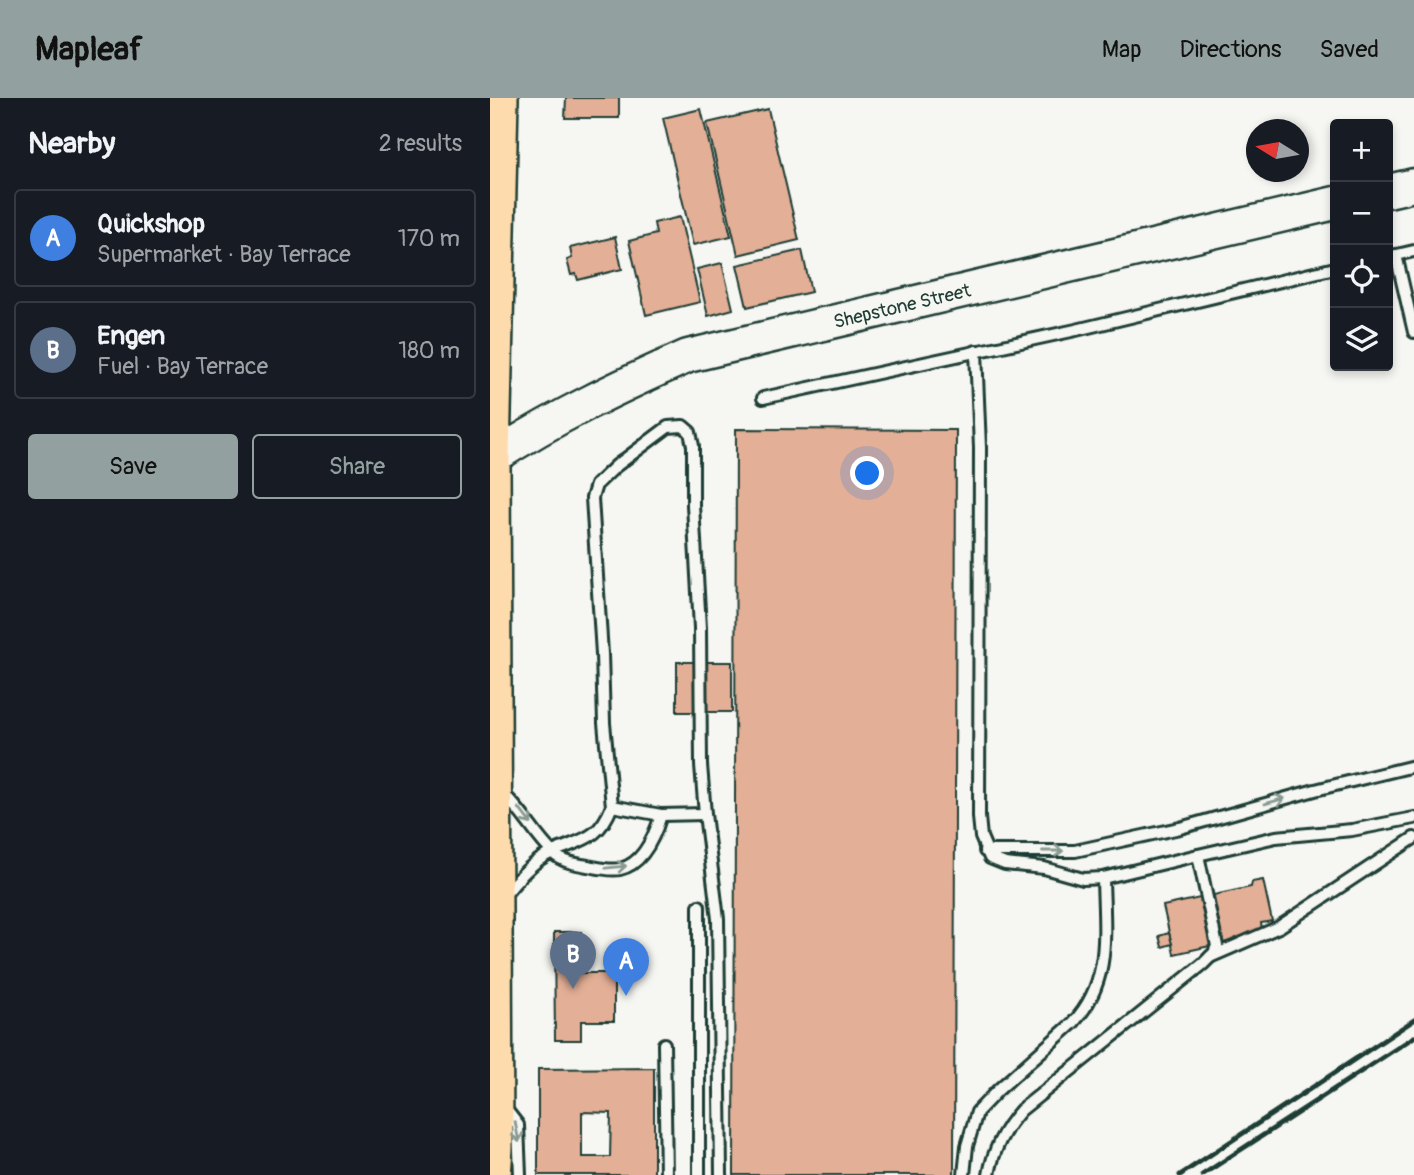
<!DOCTYPE html>
<meta charset="utf-8">
<style>
body{margin:0;font-family:Pangolin,sans-serif;background:#20242c;color:#f1f3f6}
.controls{position:absolute;right:21px;top:21px;display:grid;overflow:hidden;border-radius:7px;box-shadow:0 4px 10px #0003}
.controls button{width:63px;height:63px;display:grid;place-items:center;padding:0;border:0;border-bottom:2px solid #363941;background:#171b24;color:#f1f3f6;font:35px sans-serif}
.compass{position:absolute;left:756px;top:21px;width:63px;height:63px;border-radius:50%;background:#171b24;box-shadow:0 4px 10px #0003;rotate:281deg}
.you{position:absolute;left:378px;top:376px;width:24px;height:24px;margin:-18px;border:5px solid #fff;border-radius:50%;background:#1a73e8;box-shadow:0 0 0 10px #1a73e833}
.badge{display:grid;place-items:center;width:46px;height:46px;border-radius:50%;background:#92a19f;color:#fff;font-size:23px;font-weight:700}
.pin{position:absolute;translate:-50% -58px;filter:drop-shadow(0 2px 4px #0008)}
.pin::after{content:'';position:absolute;top:37px;width:24px;height:21px;background:inherit;clip-path:polygon(0 0,100% 0,50% 100%)}
.list{margin:0;padding:0;list-style:none}
h2{display:flex;justify-content:space-between;align-items:center;height:91px;margin:0;padding:0 28px;font-size:30px}
h2 small{font-size:23px;font-weight:400;color:#9ea1a6}
.list li{display:grid;grid-template-columns:46px 1fr auto;gap:21px;align-items:center;box-sizing:border-box;height:98px;margin:0 14px 14px;padding:0 14px;border:2px solid #363941;border-radius:7px}
.list b{display:block;font-size:26px;white-space:nowrap}
.list p{margin:0;font-size:23px;white-space:nowrap;color:#9ea1a6}
.list em{font-size:23px;font-style:normal;color:#9ea1a6}
.actions{display:flex;gap:14px;padding:21px 28px}
.actions a{flex:1;padding:16px 0;border:2px solid #92a19f;border-radius:7px;text-align:center;font-size:24px;color:#92a19f}
.actions .main{background:#92a19f;color:#111}
.icon{flex:none;width:38px;height:38px;fill:none;stroke:currentColor;stroke-width:2;stroke-linecap:round;stroke-linejoin:round}
.map{position:relative;flex:none;width:924px;height:1077px;overflow:hidden}
header{display:flex;align-items:center;gap:42px;box-sizing:border-box;height:98px;padding:0 35px;background:#92a19f;color:#111}
header strong{font-size:33px}
nav{display:flex;gap:38px;margin-inline-start:auto;font-size:24px}
main{display:flex}
aside{flex:1;background:#171b24}
.map>svg:first-child{display:block}
.building{fill:#e3af96;stroke:#1f3d34;stroke-width:2;fill-rule:evenodd}
.lines{fill:none;stroke-linecap:round;stroke-linejoin:round}
.service-casing{stroke:#1f3d34;stroke-width:16}
.secondary-casing{stroke:#1f3d34;stroke-width:37}
.primary-casing{stroke:#1f3d34;stroke-width:40}
.service{stroke:#f6f6f2;stroke-width:10}
.secondary{stroke:#f6f6f2;stroke-width:32}
.primary{stroke:#fedbac;stroke-width:35}
.rail{stroke:#1f3d34;stroke-width:5}
.oneway{stroke:#8a9a93}
.labels{text-anchor:middle;stroke-width:6;stroke-linejoin:round;paint-order:stroke}
.street-label{font-size:19px;fill:#1f3d34;stroke:#f6f6f2}
</style>
<header>
<strong>Mapleaf</strong>
<nav><a>Map</a><a>Directions</a><a>Saved</a></nav>
</header>
<main>
<aside>
<h2>Nearby<small>2 results</small></h2>
<ul class="list">
<li><span class="badge" style="background:#3f7fe0">A</span><div><b>Quickshop</b><p>Supermarket · Bay Terrace</p></div><em>170 m</em></li>
<li><span class="badge" style="background:#5c6f8a">B</span><div><b>Engen</b><p>Fuel · Bay Terrace</p></div><em>180 m</em></li>
</ul>
<div class="actions"><a class="main">Save</a><a>Share</a></div>
</aside>
<div class="map">
<svg width="924" height="1077" viewBox="0 0 924 1077">
<rect width="100%" height="100%" fill="#f6f6f2"/>
<filter id="ink" filterUnits="userSpaceOnUse"><feTurbulence type="fractalNoise" baseFrequency=".0143" numOctaves="2"/><feDisplacementMap in="SourceGraphic" scale="14" xChannelSelector="R" yChannelSelector="G"/><feConvolveMatrix kernelMatrix="1 2 1 2 8 2 1 2 1" color-interpolation-filters="sRGB"/></filter>
<g filter="url(#ink)">
<g class="building">
<polygon points="76,0 129,0 129,20 75,20"/>
<polygon points="211,11 241,138 203,147 173,20"/>
<polygon points="278,11 309,142 248,157 217,25"/>
<polygon points="190,119 210,204 156,217 139,143 166,136 164,125"/>
<polygon points="125,139 132,171 88,182 86,176 81,177 77,162 82,160 80,150"/>
<polygon points="312,152 321,194 257,209 247,167"/>
<polygon points="232,165 243,211 218,218 207,171"/>
<polygon points="246,331 466,332 464,1077 244,1077"/>
<rect x="187" y="564" width="55" height="50"/>
<polygon points="773,782 782,823 771,825 773,836 684,856 673,808 761,789 762,784"/>
<polygon points="64,834 91,834 91,875 124,875 124,923 91,923 91,942 65,942"/>
<polygon points="679,835 682,846 672,849 669,838"/>
<path d="M164 970V1077H48V971ZM92 1014 121 1015 120 1059H92Z"/>
</g>
<g class="lines">
<g class="service-casing">
<g id="service">
<polyline points="906,157 924,234"/>
<polyline points="898,159 924,153"/>
<path d="M486 253 490 350 489 719 491 739 500 760 515 766 554 770 593 781 613 780 708 757 727 848 724 855 713 866 531 1012C514 1031 503 1052 499 1077"/>
<polyline points="273,300 586,232 845,170"/>
<path d="M10 693C32 711 43 736 63 755 72 764 86 766 98 768 108 770 121 773 130 771 153 766 165 737 171 717"/>
<polyline points="122,708 171,717 215,716"/>
<polyline points="495,753 585,753 690,730 825,692 924,668"/>
<polyline points="708,757 786,739 862,732 924,720"/>
<path d="M13 799C27 782 42 763 63 754 92 741 109 742 122 708L114 625 112 556 102 400 106 387 126 368 178 329 193 328 200 334 203 348V407L210 530 211 667 215 716 228 821 231 1077"/>
<polyline points="720,859 789,829 924,740"/>
<polyline points="174,946 176,1077"/>
<polyline points="14,1009 28,1027 30,1077"/>
<polyline points="209,1077 209,808"/>
<path d="M474 1077 477 1048 487 1014 508 992 583 925C622 883 614 834 613 780"/>
</g>
</g>
<g class="secondary-casing">
<g id="secondary">
<polyline points="898,93 924,87"/>
<path id="s1" d="M2 360C65 319 130 288 198 258L845 105"/>
</g>
</g>
<g class="primary-casing">
<polyline id="primary" points="3,1077 5,1050 2,360 10,0"/>
</g>
<use href="#service" class="service"/>
<use href="#secondary" class="secondary"/>
<use href="#primary" class="primary"/>
<g class="rail">
<polyline points="690,1077 924,922"/>
<polyline points="712,1077 924,939"/>
</g>
</g>
<defs><path id="oneway-shaft" d="M-6 0H5M1.5-3L5.5 0L1.5 3" fill="none" stroke-width="1.6" stroke-linecap="round" stroke-linejoin="round" transform="scale(1.75)"/></defs>
<g class="oneway">
<use href="#oneway-shaft" transform="translate(785 703) rotate(-16)"/>
<use href="#oneway-shaft" transform="translate(35 718) rotate(52)"/>
<use href="#oneway-shaft" transform="translate(563 753)"/>
<use href="#oneway-shaft" transform="translate(126 769) rotate(-6)"/>
<use href="#oneway-shaft" transform="translate(27 1034) rotate(79)"/>
</g>
</g>
<g class="labels">
<g class="street-label">
<text dy="7" stroke="none"><textPath href="#s1" startOffset="441">Shepstone Street</textPath></text>
</g>
</g>
</svg>
<div class="controls">
<button>+</button>
<button>−</button>
<button><svg class="icon" aria-label="locate" viewBox="0 0 24 24"><circle cx="12" cy="12" r="6"/><path d="M12 2v4M12 18v4M2 12h4M18 12h4"/></svg></button>
<button><svg class="icon" aria-label="layers" viewBox="0 0 24 24"><path d="M12 4l9 5-9 5-9-5zM3 14l9 5 9-5"/></svg></button>
</div>
<svg class="compass" viewBox="-18 -18 36 36"><path d="M0-13l5 13h-10z" fill="#e53935"/><path d="M0 13l5-13h-10z" fill="#9ea1a6"/></svg>
<div class="you"></div>
<div class="pin badge" style="left:136px;top:898px;background:#3f7fe0">A</div>
<div class="pin badge" style="left:83px;top:891px;background:#5c6f8a">B</div>
</div>
</main>
